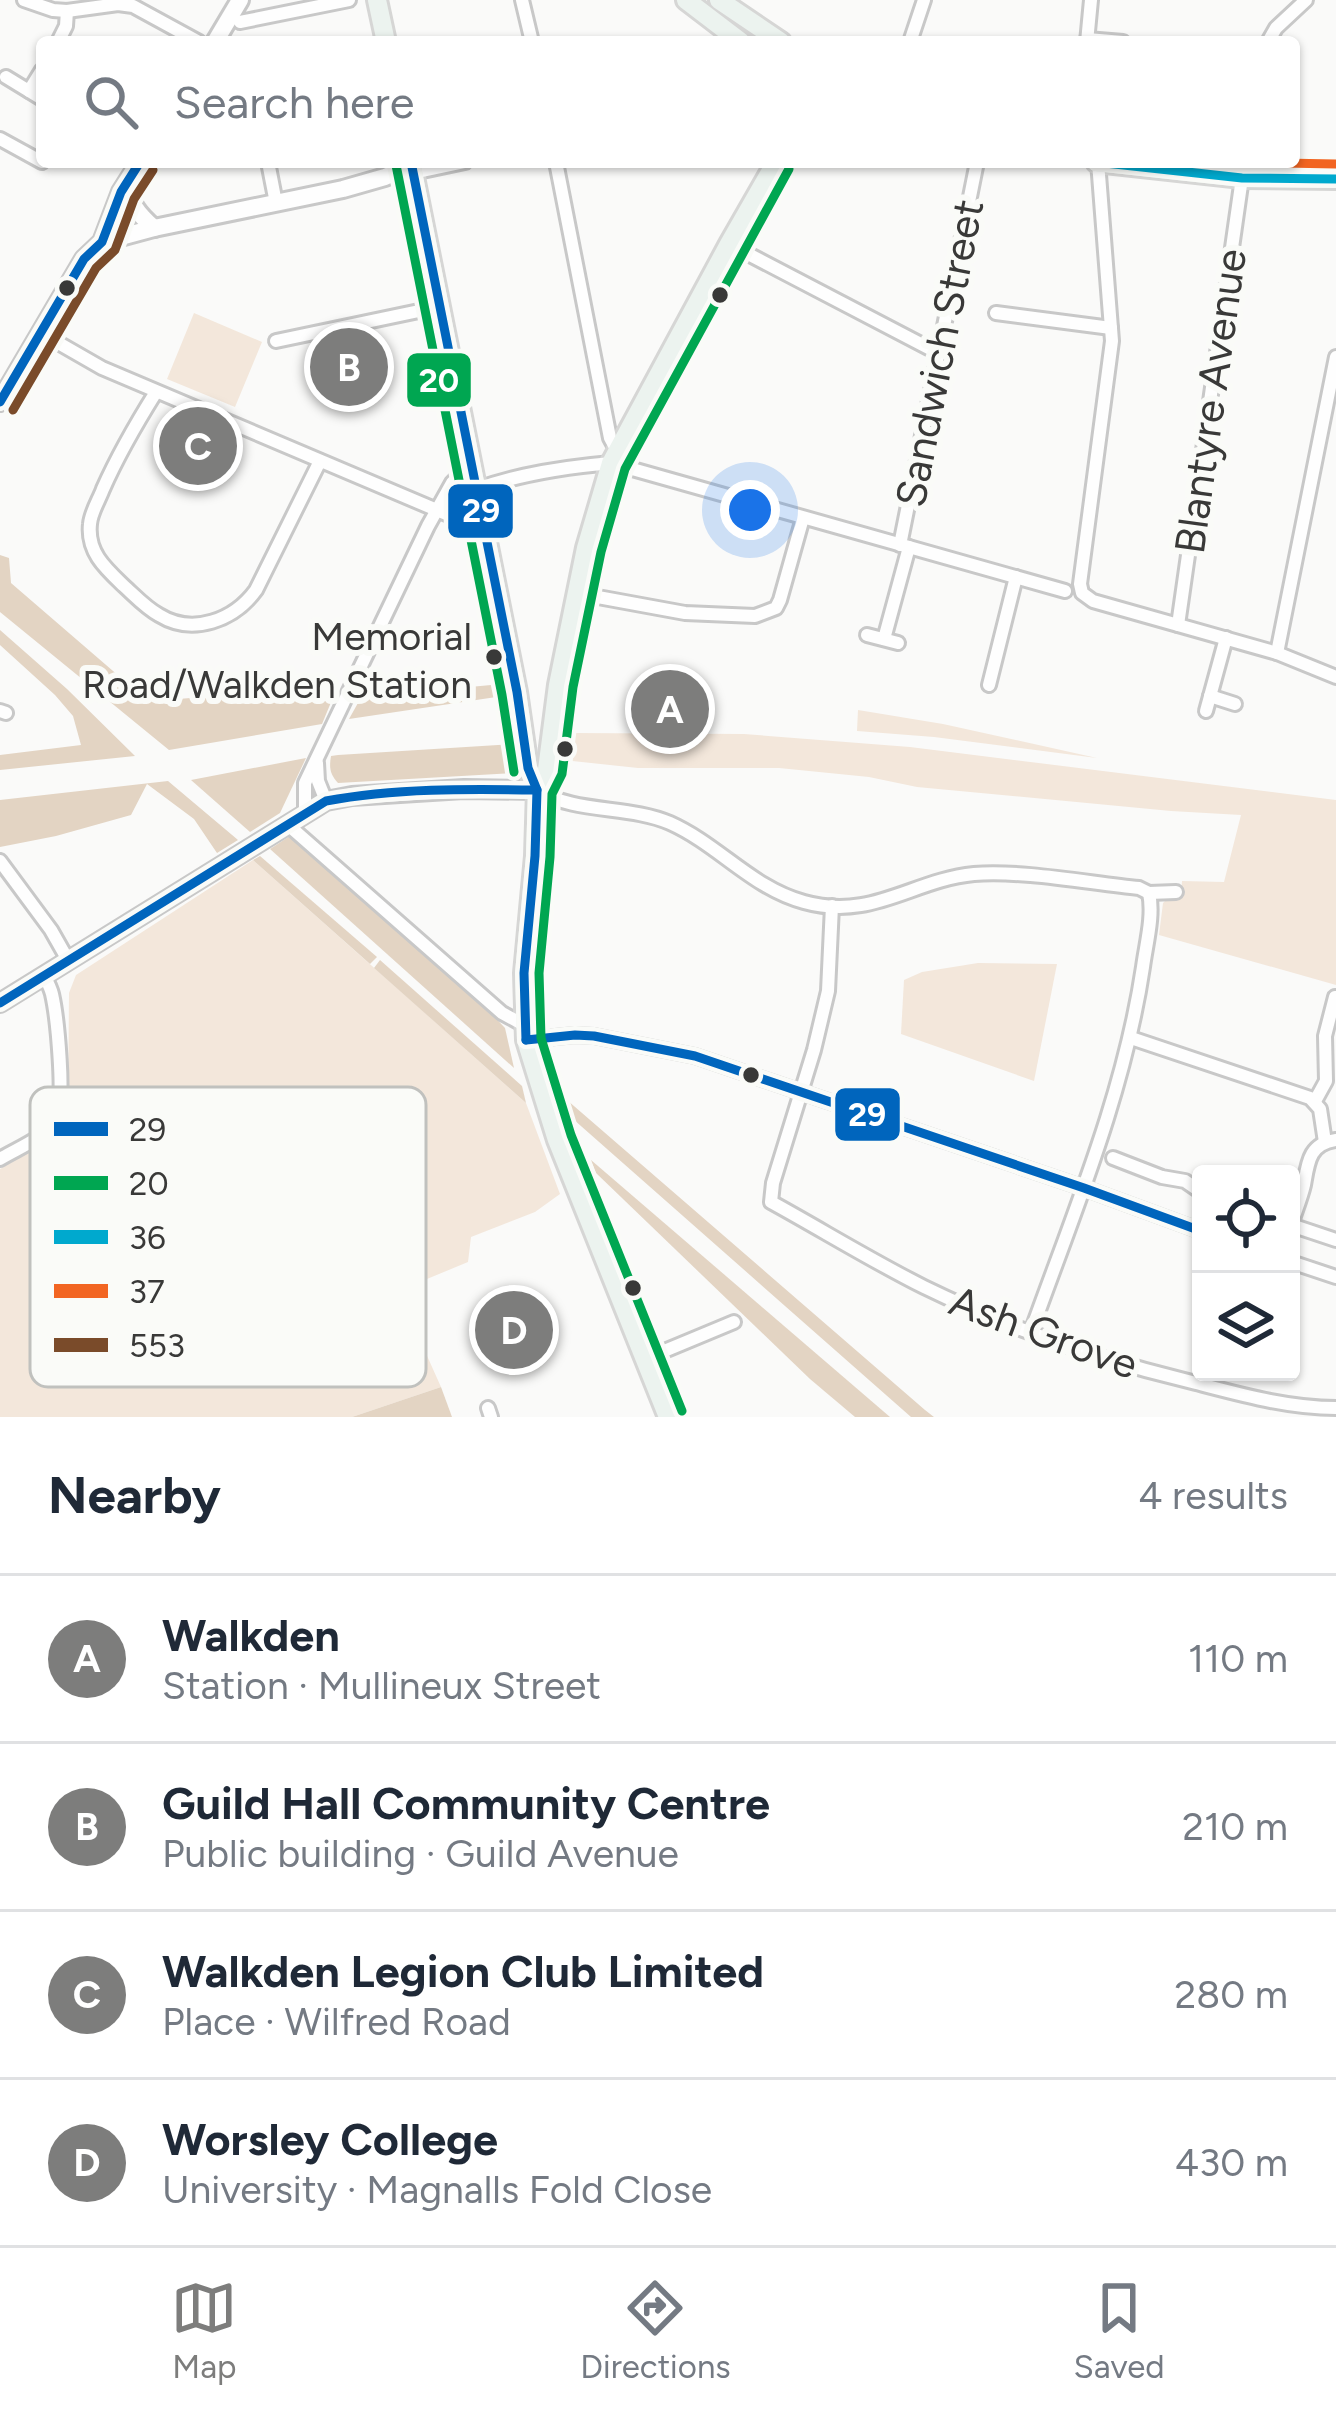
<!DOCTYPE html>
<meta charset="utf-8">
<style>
body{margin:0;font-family:Figtree,sans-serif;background:#f6f6f7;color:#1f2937}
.controls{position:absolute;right:36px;bottom:36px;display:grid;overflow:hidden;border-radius:12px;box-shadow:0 3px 9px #0004}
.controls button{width:108px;height:108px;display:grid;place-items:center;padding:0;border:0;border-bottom:3px solid #e0e1e3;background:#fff;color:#1f2937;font:60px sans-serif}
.you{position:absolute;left:750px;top:510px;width:42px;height:42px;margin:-30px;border:9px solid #fff;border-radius:50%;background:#1a73e8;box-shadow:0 0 0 18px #1a73e833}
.badge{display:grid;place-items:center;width:78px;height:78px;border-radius:50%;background:#7d7d7c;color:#fff;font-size:39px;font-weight:700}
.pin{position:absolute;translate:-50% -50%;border:6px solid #fff;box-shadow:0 3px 12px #0006}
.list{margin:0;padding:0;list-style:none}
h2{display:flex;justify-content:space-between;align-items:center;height:156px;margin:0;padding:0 48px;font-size:51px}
h2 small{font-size:39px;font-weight:400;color:#747a83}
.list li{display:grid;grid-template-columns:78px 1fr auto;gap:36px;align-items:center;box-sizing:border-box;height:168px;padding:0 48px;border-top:3px solid #e0e1e3}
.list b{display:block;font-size:45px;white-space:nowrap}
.list p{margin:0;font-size:39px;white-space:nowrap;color:#747a83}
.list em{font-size:39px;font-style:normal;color:#747a83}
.icon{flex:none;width:66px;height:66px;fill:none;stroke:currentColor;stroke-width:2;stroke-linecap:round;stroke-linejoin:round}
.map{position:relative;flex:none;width:1336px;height:1417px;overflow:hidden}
.search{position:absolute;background:#fff;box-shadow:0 3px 9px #0004;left:36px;right:36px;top:36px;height:132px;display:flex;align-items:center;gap:30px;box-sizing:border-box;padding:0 42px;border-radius:12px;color:#747a83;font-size:45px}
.sheet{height:828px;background:#fff}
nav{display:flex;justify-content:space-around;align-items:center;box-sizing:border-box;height:168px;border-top:3px solid #e0e1e3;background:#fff;font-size:33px;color:#747a83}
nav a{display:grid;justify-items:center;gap:6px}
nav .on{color:#7d7d7c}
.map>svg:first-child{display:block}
.green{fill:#f3e7db}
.forest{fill:#e3d4c3}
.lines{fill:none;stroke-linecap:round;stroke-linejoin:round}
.street-casing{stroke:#c8c8c8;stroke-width:18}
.secondary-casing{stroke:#c8c8c8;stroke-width:22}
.primary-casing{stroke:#d6d6d5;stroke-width:24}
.street{stroke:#fefefe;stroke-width:12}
.secondary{stroke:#fefefe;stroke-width:16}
.primary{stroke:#ecf3ef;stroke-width:18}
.bus-1-casing{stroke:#fafbf8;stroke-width:18}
.bus-2-casing{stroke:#fafbf8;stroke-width:18}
.bus-3-casing{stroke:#fafbf8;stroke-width:18}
.bus-4-casing{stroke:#fafbf8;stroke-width:18}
.bus-5-casing{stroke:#fafbf8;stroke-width:18}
.bus-1{stroke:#0065bd;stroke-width:9}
.bus-2{stroke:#00a651;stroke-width:9}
.bus-3{stroke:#00a9ce;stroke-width:9}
.bus-4{stroke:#f26522;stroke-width:9}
.bus-5{stroke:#7a4b2a;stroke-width:9}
.bus-dot{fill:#393938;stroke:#fafbf8;stroke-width:4.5}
.labels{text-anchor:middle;stroke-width:12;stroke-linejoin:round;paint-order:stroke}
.bus-label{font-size:39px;fill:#393938;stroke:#fafbf8;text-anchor:end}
.street-label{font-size:42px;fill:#393938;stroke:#fafbf8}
.key{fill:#fafbf8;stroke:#c0c1be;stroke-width:3}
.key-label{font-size:33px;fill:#393938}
.line-badge{stroke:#fafbf8;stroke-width:4.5}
.badge-label{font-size:33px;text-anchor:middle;font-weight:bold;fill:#fff}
</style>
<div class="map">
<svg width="1336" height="1417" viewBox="0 0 1336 1417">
<rect width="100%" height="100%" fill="#fafaf9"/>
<g class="green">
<polygon points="194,313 262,342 235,407 167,379"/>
<polygon points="858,710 943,724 1097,758 934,737 857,731"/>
<polygon points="574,733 744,734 910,747 1336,800 1336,985 1159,935 1163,903 1168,898 1181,896 1182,881 1224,882 1241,815 1171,811 917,787 869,777 779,768 638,768 563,760 566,743 570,742"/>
<polygon points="253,860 526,1103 560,1194 535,1212 471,1237 468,1262 398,1291 441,1387 352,1417 0,1417 0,1169 54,1137 68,1116 69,993 76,975"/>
<polygon points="978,963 1057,964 1034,1081 901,1034 904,980 922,972"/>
</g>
<g class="forest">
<polygon points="0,555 9,558 11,583 142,696 153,701 264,692 262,701 334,695 322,724 169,750 0,612"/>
<polygon points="0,630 67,689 135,756 0,770 0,755 81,745 73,716 55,695 0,645"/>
<polygon points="502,684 503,696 349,719 363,694 383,695"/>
<path d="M516 744 517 767 513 773 338 783C330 774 329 768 331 756L338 755Z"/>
<polygon points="306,758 280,813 250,832 191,780"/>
<polygon points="168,781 238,840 217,853 194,819 147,784 131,815 56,836 0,847 0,800"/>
<polygon points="293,834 477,998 505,1028 514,1068 270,849"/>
<polygon points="260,856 377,957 370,964 253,860"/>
<polygon points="380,960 522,1086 526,1103 374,968"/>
<polygon points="567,1100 925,1410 934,1417 911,1417 573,1119"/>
<polygon points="591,1160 890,1417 855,1417 810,1379 596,1173"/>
<polygon points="441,1387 452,1417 352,1417"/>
</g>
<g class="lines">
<g class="street-casing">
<g id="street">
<polyline points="24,0 53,10 67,11 118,4 133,6 199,42"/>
<polyline points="522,0 532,42"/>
<polyline points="240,22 349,0"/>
<polyline points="1087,39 1123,42"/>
<polyline points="58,42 66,26 67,11"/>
<polyline points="910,42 924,0"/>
<polyline points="1087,42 1091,0"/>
<polyline points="1268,42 1276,28 1306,0"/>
<polyline points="6,77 42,99"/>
<polyline points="29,91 42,70"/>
<polyline points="0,139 42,162"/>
<polyline points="268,162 276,203"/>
<polyline points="556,162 610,438 617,451"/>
<polyline points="1098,162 1112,341 1080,584 1082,593 1093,601 1277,653 1336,677"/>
<polyline points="413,173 465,162"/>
<polyline points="729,244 938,353"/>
<polyline points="996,313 1111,328"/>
<polyline points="41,333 102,368 484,530"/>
<polyline points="276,341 438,307"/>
<path d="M156 392C136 424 118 455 103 489 99 500 91 512 90 524 87 552 105 568 124 586 135 596 146 608 159 615 193 636 234 620 256 590L320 461"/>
<path d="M442 504C493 478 554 468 611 463L1065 591"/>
<polyline points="900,545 977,162"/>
<polyline points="576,593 685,613 755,616 776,608 780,600 803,518"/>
<polyline points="1178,625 1242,178"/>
<polyline points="867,635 898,643"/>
<polyline points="884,639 909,547"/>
<polyline points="1277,653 1336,357"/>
<polyline points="989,685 1016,577"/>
<polyline points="1210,696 1235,704"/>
<polyline points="0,711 6,713"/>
<polyline points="1206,711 1226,638"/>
<polyline points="317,763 318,781 326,801"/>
<path d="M537 790C576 814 628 805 670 823 719 845 752 888 804 902 872 921 912 880 974 874 1021 870 1089 883 1139 888L1149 893 1176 892"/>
<polyline points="305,812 305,783 428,526 452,483 471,463"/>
<polyline points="287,824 502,1013 524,1025"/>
<polyline points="0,861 51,930 68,960"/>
<path d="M832 906 828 991 814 1050 773 1183 771 1202C822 1230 872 1261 924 1287 1008 1328 1100 1360 1192 1382 1239 1394 1287 1408 1336 1408"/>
<polyline points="1131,1038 1310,1098 1320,1109 1325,1142"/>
<polyline points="526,1040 575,1035 594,1036 695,1056 1084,1188 1201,1231"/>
<polyline points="1315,1101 1326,1081 1325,1036 1335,997"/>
<polyline points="1113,1158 1162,1177 1185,1181 1201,1192"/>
<path d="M0 1159C18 1148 45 1138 56 1120 66 1102 57 1016 52 994 50 986 48 983 44 976"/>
<path d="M1291 1225C1295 1212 1301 1198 1304 1185 1308 1162 1309 1144 1336 1140"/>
<polyline points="1291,1225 1336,1240"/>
<polyline points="1291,1262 1336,1277"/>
<path d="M1031 1332C1074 1212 1124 1094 1143 967 1146 944 1154 916 1149 893"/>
<polyline points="645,1359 734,1322"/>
<polyline points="488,1408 491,1417"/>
</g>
</g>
<g class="secondary-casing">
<g id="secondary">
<polyline points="215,42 240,0"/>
<path d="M127 184C130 204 138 214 154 228"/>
<polyline points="102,242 154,228 343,189 385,177 396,172 406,162"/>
<polyline points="0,402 84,259 102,242 121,192 140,162"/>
<polyline points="0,1003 326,801 352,796 464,789 537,790"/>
</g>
</g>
<g class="primary-casing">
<g id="primary">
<polyline points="377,0 386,42"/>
<polyline points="686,0 741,42"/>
<polyline points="719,0 781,42"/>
<polyline points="411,162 517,692 528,768 537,790"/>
<polyline points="1096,162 1242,178 1336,179"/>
<polyline points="668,1417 557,1140 526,1040 524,973 535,856 537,790 547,770 558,685 586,548 611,463 729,244 776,162"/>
</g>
</g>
<use href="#street" class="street"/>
<use href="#secondary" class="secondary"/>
<use href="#primary" class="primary"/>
<g class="bus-1-casing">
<g id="bus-1">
<polyline points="411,162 517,692 528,768 537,790 535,856 524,973 526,1040"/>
<polyline points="0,402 84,259 102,242 121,192 140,162"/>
<path d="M0 1003 326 801C395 788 467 789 537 790"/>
<polyline points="526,1040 575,1035 594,1036 695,1056 1084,1188 1201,1231"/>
</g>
</g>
<g class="bus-2-casing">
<g id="bus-2">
<polyline points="396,165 502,695 514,772"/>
<polyline points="682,1411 571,1135 541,1038 539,973 550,857 552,794 562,774 573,687 601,552 625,469 789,169"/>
</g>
</g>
<g class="bus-3-casing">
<polyline id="bus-3" points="1096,162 1242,178 1336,179"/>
</g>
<g class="bus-4-casing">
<polyline id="bus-4" points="1234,162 1336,164"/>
</g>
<g class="bus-5-casing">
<polyline id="bus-5" points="13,410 96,268 115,250 134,199 153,170"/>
</g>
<use href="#bus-1" class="bus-1"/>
<use href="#bus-2" class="bus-2"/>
<use href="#bus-3" class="bus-3"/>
<use href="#bus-4" class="bus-4"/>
<use href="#bus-5" class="bus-5"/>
</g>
<g class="bus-dot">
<circle cx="67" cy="288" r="10"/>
<circle cx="720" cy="295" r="10"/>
<circle cx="494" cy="657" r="10"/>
<circle cx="565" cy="749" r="10"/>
<circle cx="751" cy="1075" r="10"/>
<circle cx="633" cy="1288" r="10"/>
</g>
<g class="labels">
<g class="bus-label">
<text x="472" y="650">Memorial<tspan x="472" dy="48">Road/Walkden Station</tspan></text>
</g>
<g class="street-label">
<text transform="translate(939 353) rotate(-79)" y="15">Sandwich Street</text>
<text transform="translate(1210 401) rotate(-82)" y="15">Blantyre Avenue</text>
<text transform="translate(1044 1332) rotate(20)" y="15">Ash Grove</text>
</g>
</g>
<rect x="30" y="1087" width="396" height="300" rx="18" class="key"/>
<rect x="54" y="1122" width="54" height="14" fill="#0065bd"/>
<rect x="54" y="1176" width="54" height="14" fill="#00a651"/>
<rect x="54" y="1230" width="54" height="14" fill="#00a9ce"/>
<rect x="54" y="1284" width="54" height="14" fill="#f26522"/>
<rect x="54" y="1338" width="54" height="14" fill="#7a4b2a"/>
<g class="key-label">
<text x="129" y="1141">29</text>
<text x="129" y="1195">20</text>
<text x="129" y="1249">36</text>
<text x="129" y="1303">37</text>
<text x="129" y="1357">553</text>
</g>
<g class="line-badge">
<rect x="405" y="351" width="68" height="58" rx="12" fill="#00a651"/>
<rect x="446" y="482" width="69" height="58" rx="12" fill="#0065bd"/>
<rect x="833" y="1086" width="69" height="57" rx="12" fill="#0065bd"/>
</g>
<g class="badge-label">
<text x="439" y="392">20</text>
<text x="481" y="522">29</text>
<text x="867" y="1126">29</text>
</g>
</svg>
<div class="controls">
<button><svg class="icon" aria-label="locate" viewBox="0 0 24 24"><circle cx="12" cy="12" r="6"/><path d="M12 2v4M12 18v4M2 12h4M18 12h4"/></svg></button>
<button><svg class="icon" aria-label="layers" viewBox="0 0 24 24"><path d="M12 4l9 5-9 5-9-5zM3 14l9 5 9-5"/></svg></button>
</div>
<div class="you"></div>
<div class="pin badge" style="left:670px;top:709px">A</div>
<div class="pin badge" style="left:349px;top:367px">B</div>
<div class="pin badge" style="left:198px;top:446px">C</div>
<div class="pin badge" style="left:514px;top:1330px">D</div>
<div class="search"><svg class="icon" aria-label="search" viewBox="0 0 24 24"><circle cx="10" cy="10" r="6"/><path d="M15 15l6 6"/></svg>Search here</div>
</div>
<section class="sheet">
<h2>Nearby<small>4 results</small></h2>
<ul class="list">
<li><span class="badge">A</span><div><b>Walkden</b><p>Station · Mullineux Street</p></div><em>110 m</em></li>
<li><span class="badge">B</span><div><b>Guild Hall Community Centre</b><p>Public building · Guild Avenue</p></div><em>210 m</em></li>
<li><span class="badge">C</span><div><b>Walkden Legion Club Limited</b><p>Place · Wilfred Road</p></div><em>280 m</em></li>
<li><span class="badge">D</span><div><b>Worsley College</b><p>University · Magnalls Fold Close</p></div><em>430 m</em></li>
</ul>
</section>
<nav>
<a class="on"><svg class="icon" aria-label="map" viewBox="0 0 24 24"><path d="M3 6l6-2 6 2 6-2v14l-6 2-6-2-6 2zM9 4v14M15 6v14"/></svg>Map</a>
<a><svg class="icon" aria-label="directions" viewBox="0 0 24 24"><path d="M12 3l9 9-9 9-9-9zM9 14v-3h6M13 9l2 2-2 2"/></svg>Directions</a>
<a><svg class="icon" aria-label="saved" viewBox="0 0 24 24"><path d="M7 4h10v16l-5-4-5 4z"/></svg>Saved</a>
</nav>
